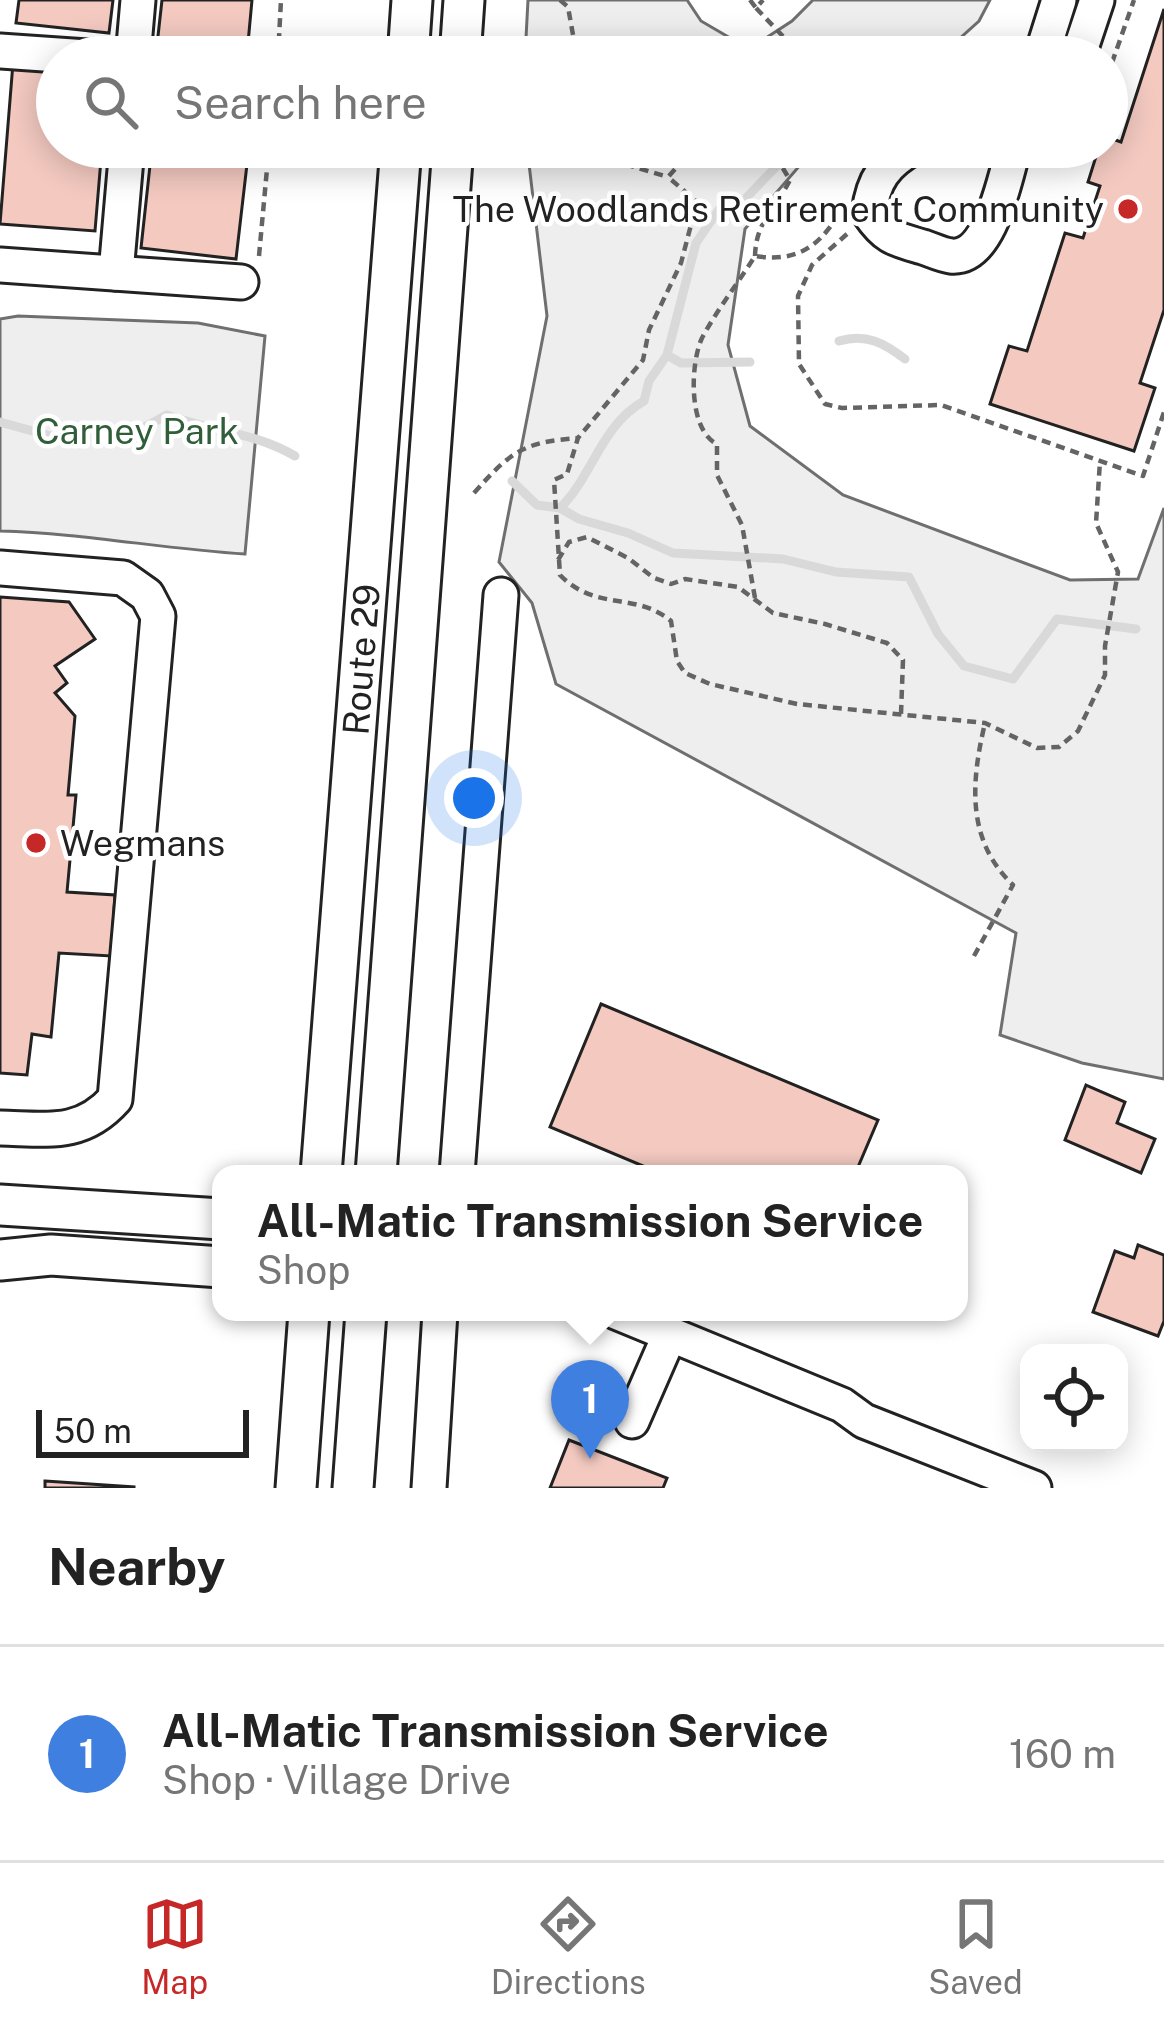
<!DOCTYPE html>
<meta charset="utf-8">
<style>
body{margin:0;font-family:"Public Sans",sans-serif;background:#f2f2f2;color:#222}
.controls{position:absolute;right:36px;bottom:36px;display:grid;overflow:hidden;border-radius:24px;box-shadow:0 6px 30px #0003}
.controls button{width:108px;height:108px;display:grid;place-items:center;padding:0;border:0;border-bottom:3px solid #e0e0e0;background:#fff;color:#222;font:60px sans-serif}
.scale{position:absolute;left:36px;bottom:30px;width:213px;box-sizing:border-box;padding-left:12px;border:6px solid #222;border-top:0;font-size:33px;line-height:42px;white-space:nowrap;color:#222;-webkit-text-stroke:9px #fff;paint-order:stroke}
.you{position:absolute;left:474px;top:798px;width:42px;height:42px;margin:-30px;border:9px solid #fff;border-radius:50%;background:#1a73e8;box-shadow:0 0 0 18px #1a73e833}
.badge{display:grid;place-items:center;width:78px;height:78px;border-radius:50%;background:#c62828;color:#fff;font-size:39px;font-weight:700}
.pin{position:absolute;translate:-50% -99px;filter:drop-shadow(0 3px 6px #0008)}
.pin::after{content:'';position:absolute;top:63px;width:42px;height:36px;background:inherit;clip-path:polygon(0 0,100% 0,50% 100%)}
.popup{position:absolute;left:212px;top:1165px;width:756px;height:156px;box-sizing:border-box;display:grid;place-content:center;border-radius:24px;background:#fff;filter:drop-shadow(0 3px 9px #0005);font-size:39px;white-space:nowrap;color:#767676}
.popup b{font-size:45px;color:#222}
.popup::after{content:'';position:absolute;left:50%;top:100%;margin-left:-24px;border:24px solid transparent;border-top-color:#fff}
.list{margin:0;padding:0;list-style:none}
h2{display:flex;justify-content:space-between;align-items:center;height:156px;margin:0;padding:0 48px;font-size:51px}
h2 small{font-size:39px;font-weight:400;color:#767676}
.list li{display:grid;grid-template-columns:78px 1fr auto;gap:36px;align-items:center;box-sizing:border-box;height:216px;padding:0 48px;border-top:3px solid #e0e0e0}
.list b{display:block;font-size:45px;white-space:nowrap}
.list p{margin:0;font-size:39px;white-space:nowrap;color:#767676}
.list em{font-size:39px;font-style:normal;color:#767676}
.icon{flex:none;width:66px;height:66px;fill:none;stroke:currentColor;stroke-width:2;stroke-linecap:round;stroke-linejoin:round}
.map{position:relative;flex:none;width:1164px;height:1488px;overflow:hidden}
.search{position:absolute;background:#fff;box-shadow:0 6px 30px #0003;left:36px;right:36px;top:36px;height:132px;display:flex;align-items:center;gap:30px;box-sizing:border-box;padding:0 42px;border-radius:66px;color:#767676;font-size:45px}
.sheet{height:372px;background:#fff}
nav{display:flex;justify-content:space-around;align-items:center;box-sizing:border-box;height:168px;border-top:3px solid #e0e0e0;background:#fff;font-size:33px;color:#767676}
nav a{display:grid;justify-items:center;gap:6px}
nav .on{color:#c62828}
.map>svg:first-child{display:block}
.green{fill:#eee;stroke:#6f6f6f;stroke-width:3}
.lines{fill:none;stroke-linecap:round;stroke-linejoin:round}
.stream{stroke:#d9d9d9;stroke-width:9}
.building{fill:#f3c9c0;stroke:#222;stroke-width:3}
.minor-casing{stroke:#222;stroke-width:39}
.major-casing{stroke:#222;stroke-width:45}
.path{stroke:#646464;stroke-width:4.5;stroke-dasharray:9 6;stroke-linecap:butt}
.minor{stroke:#fff;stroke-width:33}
.major{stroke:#fff;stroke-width:39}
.poi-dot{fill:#c62828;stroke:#fff;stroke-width:4.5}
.labels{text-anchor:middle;stroke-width:9;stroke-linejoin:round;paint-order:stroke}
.poi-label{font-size:36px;fill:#222;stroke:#fff;text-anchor:end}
.park-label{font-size:36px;fill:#2f5e38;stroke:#fff}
.street-label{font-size:36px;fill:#222;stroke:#fff}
</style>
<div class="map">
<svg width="1164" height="1488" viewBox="0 0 1164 1488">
<rect width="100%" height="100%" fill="#fff"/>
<g class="green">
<polygon points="528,0 687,0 701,21 749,49 792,21 813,0 990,0 979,21 939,57 525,57"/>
<polygon points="527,147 824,147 801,164 745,229 728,345 750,426 843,495 1070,580 1138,579 1164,508 1164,1079 1082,1063 1000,1035 1016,933 556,684 532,603 499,562 547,316"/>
<path d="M18 316 198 323 265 336 245 554C163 549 82 533 0 531V319Z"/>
</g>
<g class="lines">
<g class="stream">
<path d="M839 341C866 333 884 343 905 359"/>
<polyline points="667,355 681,363 750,362"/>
<path d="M0 422 58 438 92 425 128 436 167 415C210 431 254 432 295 456"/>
<path d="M512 481 537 505 560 508C593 476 601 425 644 401L649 381 667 355 696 243 720 208 739 210 747 197 795 147"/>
<polyline points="560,508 579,519 628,533 673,553 783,559 836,572 909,577 938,634 964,666 1013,679 1057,619 1136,629"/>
</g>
</g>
<g class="building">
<polygon points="19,0 113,0 109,33 16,23"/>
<polygon points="162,0 252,0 247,54 157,45"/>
<polygon points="1164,9 1164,310 1140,383 1155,388 1134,451 990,404 1009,346 1027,351 1065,233 1083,238 1100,186 1088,182 1099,147 1107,147 1107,137 1121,142"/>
<polygon points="13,63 57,67 57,147 102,147 95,231 0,224"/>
<polygon points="152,147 249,147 236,259 141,248"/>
<polygon points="0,597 69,602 95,639 55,666 67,683 55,693 75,716 68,795 76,795 67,892 115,895 111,956 59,953 51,1037 32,1034 27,1075 0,1073"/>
<polygon points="601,1004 878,1120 855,1174 662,1174 550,1127"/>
<polygon points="1086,1085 1125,1102 1117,1123 1155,1139 1141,1173 1065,1140"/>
<polygon points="1138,1245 1164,1255 1164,1321 1158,1336 1093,1312 1115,1251 1134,1258"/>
<polygon points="569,1440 667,1478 663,1488 550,1488"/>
<polygon points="45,1481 134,1487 134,1488 45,1488"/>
</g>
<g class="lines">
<g class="minor-casing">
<g id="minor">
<polyline points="0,51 87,57"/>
<polyline points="133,57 138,0"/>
<polyline points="1041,57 1059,0"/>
<polyline points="1078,57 1097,0"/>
<path d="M914 147C885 163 873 180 869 213 886 238 895 239 923 247 932 250 942 255 951 256 991 260 1005 176 1014 147"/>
<polyline points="0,265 241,282"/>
<polyline points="116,273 127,147"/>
<path d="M0 568 123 578 147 595 158 616 115 1099C81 1137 47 1129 0 1128"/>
<polyline points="457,1174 501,595"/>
<polyline points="616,1312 842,1405 864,1421 1034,1488"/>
<polyline points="632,1421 670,1334"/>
<polyline points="429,1488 440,1312"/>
</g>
</g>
<g class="major-casing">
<g id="major">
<polyline points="408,57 412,0"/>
<polyline points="460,57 464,0"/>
<path id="s1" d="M321 1174 401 147"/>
<polyline points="376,1174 453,147"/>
<polyline points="0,1205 221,1219"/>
<polyline points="0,1260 51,1255 221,1267"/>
<polyline points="296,1488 309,1312"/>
<polyline points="353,1488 366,1312"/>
</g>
</g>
<g class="path">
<polyline points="560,0 568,7 577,57"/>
<polyline points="750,0 756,8 763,0"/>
<polyline points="756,8 799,53 798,57"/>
<polyline points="278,57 281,0"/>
<polyline points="995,57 996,57"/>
<polyline points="1107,77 1134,0"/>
<polyline points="601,147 624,164 668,177"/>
<path d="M695 147 668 177 697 202 681 263 649 330 643 360 578 438 567 474 554 480 560 575C596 612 635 591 671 621L677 661 685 673 710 684 797 704 985 723 1037 748 1059 747 1078 731 1105 675V646L1118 572 1096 523 1100 461"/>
<polyline points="847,234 812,265 798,296 799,364 825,404 842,408 941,405 1143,476 1164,412"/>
<polyline points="259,256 269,147"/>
<path d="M755 256C756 221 774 211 790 180L770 147"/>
<path d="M474 493C511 451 524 442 578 438"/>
<polyline points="558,560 569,542 587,537 628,558 654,578 671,584 685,579 738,587 773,613 825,624 887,643 903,660 901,714"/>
<path d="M755 598 742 525 717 475V444C688 430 690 364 702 338 717 310 738 283 755 256 793 262 816 250 837 217"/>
<path d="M974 956 1013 885C966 840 971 782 985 723"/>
</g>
<use href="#minor" class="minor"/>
<use href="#major" class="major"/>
</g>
<g class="poi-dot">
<circle cx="1128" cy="209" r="12"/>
<circle cx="36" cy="843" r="12"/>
</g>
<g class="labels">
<g class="poi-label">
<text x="1104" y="222">The Woodlands Retirement Community</text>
<text x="60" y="856" text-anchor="start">Wegmans</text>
</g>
<g class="park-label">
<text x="137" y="444">Carney Park</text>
</g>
<g class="street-label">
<text dy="13" stroke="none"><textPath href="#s1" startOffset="516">Route 29</textPath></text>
</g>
</g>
</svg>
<div class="controls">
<button><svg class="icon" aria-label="locate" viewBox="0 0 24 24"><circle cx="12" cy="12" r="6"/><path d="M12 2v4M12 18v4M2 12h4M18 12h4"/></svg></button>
</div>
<div class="scale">50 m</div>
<div class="you"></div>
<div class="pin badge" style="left:590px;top:1459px;background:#3f7fe0">1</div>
<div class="popup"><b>All-Matic Transmission Service</b>Shop</div>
<div class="search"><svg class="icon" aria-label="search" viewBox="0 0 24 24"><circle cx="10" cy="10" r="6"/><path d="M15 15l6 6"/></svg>Search here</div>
</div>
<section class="sheet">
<h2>Nearby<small></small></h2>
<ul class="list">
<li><span class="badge" style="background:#3f7fe0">1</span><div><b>All-Matic Transmission Service</b><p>Shop · Village Drive</p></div><em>160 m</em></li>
</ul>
</section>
<nav>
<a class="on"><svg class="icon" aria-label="map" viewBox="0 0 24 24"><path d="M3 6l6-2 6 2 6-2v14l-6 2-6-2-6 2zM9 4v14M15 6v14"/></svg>Map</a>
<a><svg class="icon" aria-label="directions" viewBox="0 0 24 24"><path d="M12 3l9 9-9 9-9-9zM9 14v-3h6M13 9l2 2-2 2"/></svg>Directions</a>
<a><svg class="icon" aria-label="saved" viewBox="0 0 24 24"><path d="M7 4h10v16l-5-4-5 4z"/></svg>Saved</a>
</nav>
